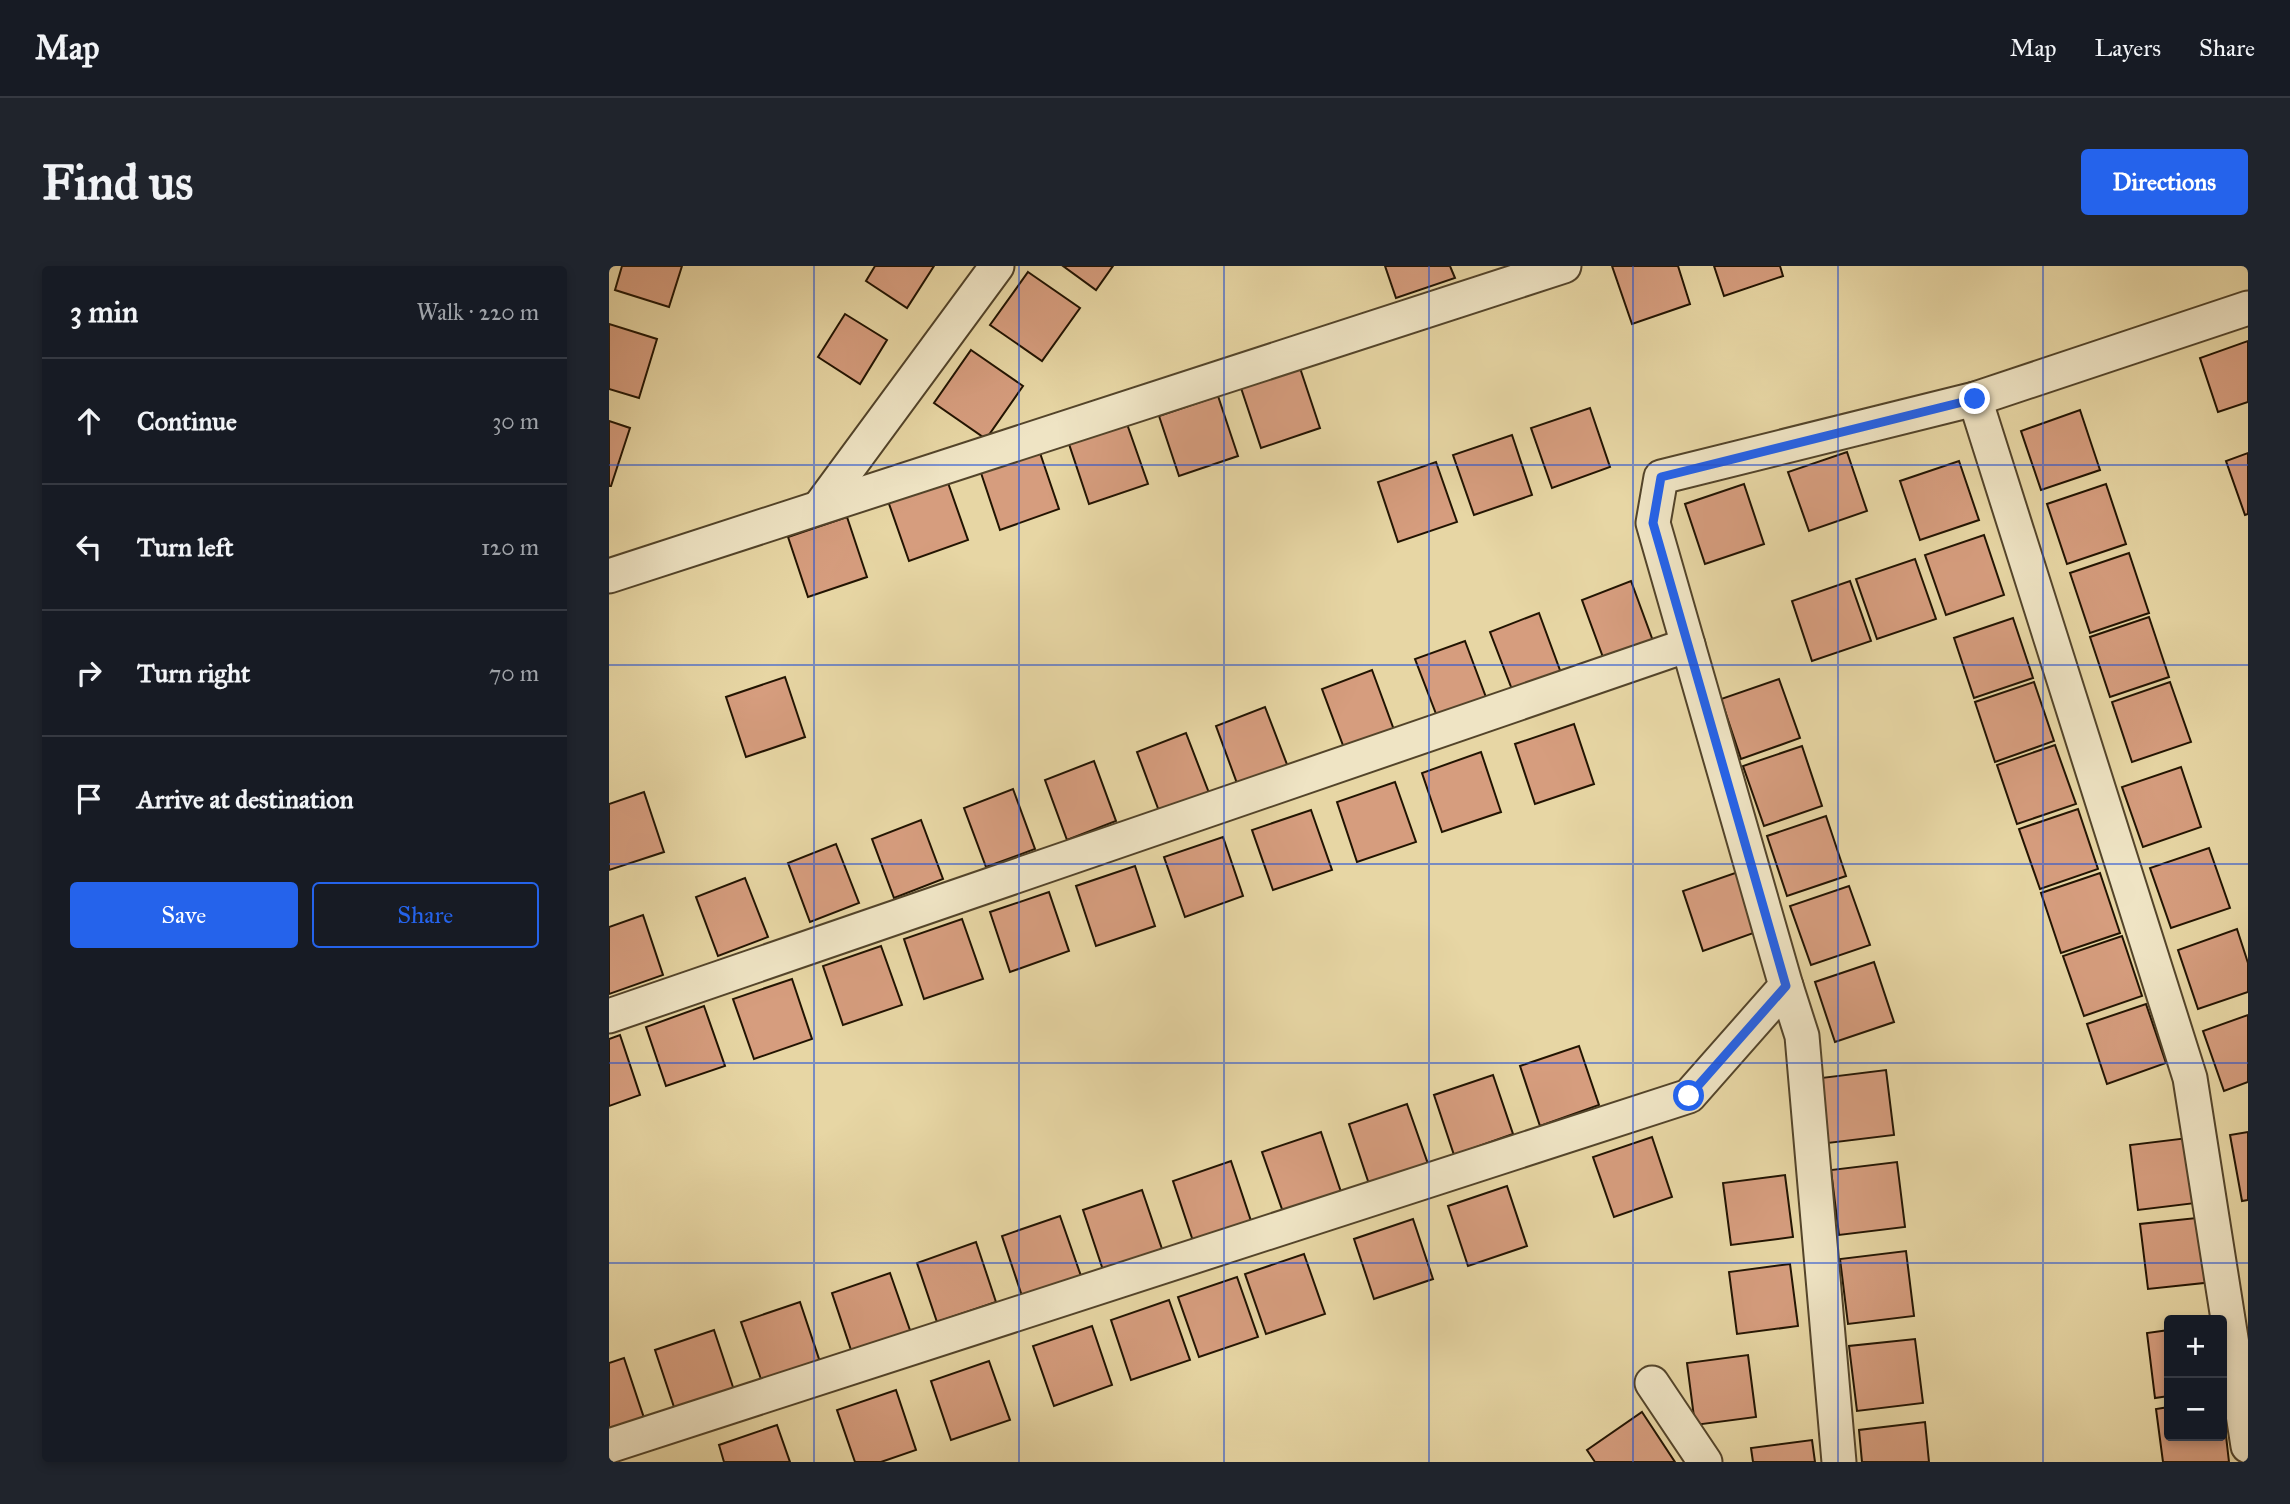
<!DOCTYPE html>
<meta charset="utf-8">
<style>
body{margin:0;font-family:"IM FELL Great Primer",serif;background:#20242c;color:#f1f3f6}
.controls{position:absolute;right:21px;bottom:21px;display:grid;overflow:hidden;border-radius:7px;box-shadow:0 4px 10px #0003}
.controls button{width:63px;height:63px;display:grid;place-items:center;padding:0;border:0;border-bottom:2px solid #363941;background:#171b24;color:#f1f3f6;font:35px sans-serif}
.stop{position:absolute;width:21px;height:21px;margin:-16px;border:5px solid #2563eb;border-radius:50%;background:#fff}
.stop.end{background:#2563eb;border-color:#fff;box-shadow:0 2px 7px #0008}
.list{margin:0;padding:0;list-style:none}
h2{display:flex;justify-content:space-between;align-items:center;height:91px;margin:0;padding:0 28px;font-size:30px}
h2 small{font-size:23px;font-weight:400;color:#9ea1a6}
.list li{display:grid;grid-template-columns:46px 1fr auto;gap:21px;align-items:center;box-sizing:border-box;height:126px;padding:0 28px;border-top:2px solid #363941}
.list b{display:block;font-size:26px;white-space:nowrap}
.list em{font-size:23px;font-style:normal;color:#9ea1a6}
.actions{display:flex;gap:14px;padding:21px 28px}
.actions a{flex:1;padding:16px 0;border:2px solid #2563eb;border-radius:7px;text-align:center;font-size:24px;color:#2563eb}
.actions .main{background:#2563eb;color:#fff}
.icon{flex:none;width:38px;height:38px;fill:none;stroke:currentColor;stroke-width:2;stroke-linecap:round;stroke-linejoin:round}
.map{position:relative;flex:none;width:1639px;height:1196px;overflow:hidden;border-radius:7px}
header{display:flex;align-items:center;gap:42px;box-sizing:border-box;height:98px;padding:0 35px;background:#171b24;border-bottom:2px solid #363941}
header strong{font-size:33px}
nav{display:flex;gap:38px;margin-inline-start:auto;font-size:24px}
.intro{display:flex;align-items:center;justify-content:space-between;box-sizing:border-box;height:168px;padding:0 42px}
h1{margin:0;font-size:49px}
.button{padding:18px 32px;border-radius:7px;background:#2563eb;color:#fff;font-size:24px;font-weight:700}
main{display:flex;gap:42px;padding:0 42px}
aside{flex:1;background:#171b24;border-radius:7px;box-shadow:0 4px 10px #0003}
.map>svg:first-child{display:block}
.building{fill:#d69d7e;stroke:#221402;stroke-width:2}
.lines{fill:none;stroke-linecap:round;stroke-linejoin:round}
.minor-casing{stroke:#53442a;stroke-width:37}
.minor{stroke:#efe4c4;stroke-width:33}
.route{stroke:#2563eb;stroke-width:9}
.grid{fill:none;stroke:#1d4ed8;stroke-width:2;stroke-opacity:0.55}
</style>
<header>
<strong>Map</strong>
<nav><a>Map</a><a>Layers</a><a>Share</a></nav>
</header>
<div class="intro"><h1>Find us</h1><a class="button">Directions</a></div>
<main>
<aside>
<h2>3 min<small>Walk · 220 m</small></h2>
<ul class="list">
<li><svg class="icon" aria-label="ahead" viewBox="0 0 24 24"><path d="M12 20V5M6 11l6-6 6 6"/></svg><div><b>Continue</b></div><em>30 m</em></li>
<li><svg class="icon" aria-label="left" viewBox="0 0 24 24"><path d="M17 20v-9H6M10 6l-5 5 5 5"/></svg><div><b>Turn left</b></div><em>120 m</em></li>
<li><svg class="icon" aria-label="right" viewBox="0 0 24 24"><path d="M7 20v-9h11M14 6l5 5-5 5"/></svg><div><b>Turn right</b></div><em>70 m</em></li>
<li><svg class="icon" aria-label="arrive" viewBox="0 0 24 24"><path d="M6 21V4h12l-3 4 3 4H6"/></svg><div><b>Arrive at destination</b></div></li>
</ul>
<div class="actions"><a class="main">Save</a><a>Share</a></div>
</aside>
<div class="map">
<svg width="1639" height="1196" viewBox="0 0 1639 1196">
<rect width="100%" height="100%" fill="#e7d6a4"/>
<filter id="stains"><feTurbulence type="fractalNoise" baseFrequency=".00286" numOctaves="4"/><feColorMatrix values="0 0 0 0 .2 0 0 0 0 .09 0 0 0 0 .02 0 0 0 .5 -.17"/></filter>
<radialGradient id="worn" r=".72"><stop offset=".6" stop-color="#630" stop-opacity="0"/><stop offset="1" stop-color="#630" stop-opacity=".3"/></radialGradient>
<g class="building">
<polygon points="13,0 73,0 60,41 6,24"/>
<polygon points="266,0 325,0 298,42 257,15"/>
<polygon points="454,0 504,0 487,24"/>
<polygon points="776,0 841,0 846,12 787,32"/>
<polygon points="1003,0 1069,0 1081,38 1023,58"/>
<polygon points="1105,0 1171,0 1174,10 1115,30"/>
<polygon points="419,6 471,42 433,95 381,59"/>
<polygon points="236,48 278,74 251,118 209,91"/>
<polygon points="0,58 48,73 30,132 0,123"/>
<polygon points="1639,75 1639,136 1609,146 1591,92"/>
<polygon points="362,84 414,120 377,173 325,137"/>
<polygon points="691,102 711,162 652,182 632,122"/>
<polygon points="609,130 629,190 570,210 550,150"/>
<polygon points="981,142 1001,201 943,222 922,162"/>
<polygon points="1471,144 1491,204 1432,224 1412,165"/>
<polygon points="0,155 21,162 2,220 0,220"/>
<polygon points="518,158 539,218 480,238 460,178"/>
<polygon points="903,169 923,229 865,249 844,189"/>
<polygon points="430,184 450,243 391,264 371,204"/>
<polygon points="1238,186 1258,245 1200,265 1179,206"/>
<polygon points="1639,187 1639,248 1636,249 1617,195"/>
<polygon points="1350,195 1370,254 1311,274 1291,215"/>
<polygon points="827,196 848,256 789,276 769,216"/>
<polygon points="338,214 359,274 300,295 279,235"/>
<polygon points="1135,218 1155,278 1096,298 1076,238"/>
<polygon points="1497,218 1517,278 1458,298 1438,238"/>
<polygon points="238,251 258,311 199,331 179,271"/>
<polygon points="1375,269 1395,329 1337,349 1316,289"/>
<polygon points="1520,287 1540,347 1481,367 1461,307"/>
<polygon points="1306,293 1327,353 1268,373 1247,313"/>
<polygon points="1022,315 1044,375 995,394 973,334"/>
<polygon points="1241,315 1262,375 1203,395 1183,335"/>
<polygon points="930,347 952,407 904,426 881,366"/>
<polygon points="1540,351 1560,411 1501,431 1481,371"/>
<polygon points="1404,352 1424,412 1365,432 1345,372"/>
<polygon points="856,375 878,434 829,453 806,393"/>
<polygon points="763,404 785,464 735,482 713,423"/>
<polygon points="176,411 196,471 137,491 117,431"/>
<polygon points="1170,413 1191,472 1132,493 1112,433"/>
<polygon points="1425,416 1445,475 1386,496 1366,436"/>
<polygon points="1561,416 1582,476 1523,496 1503,436"/>
<polygon points="656,441 679,501 629,520 607,460"/>
<polygon points="965,458 985,518 926,538 906,478"/>
<polygon points="577,467 600,527 550,545 528,486"/>
<polygon points="1446,479 1467,538 1408,558 1388,499"/>
<polygon points="1193,480 1213,540 1155,560 1134,500"/>
<polygon points="872,486 892,546 833,566 813,507"/>
<polygon points="485,495 507,555 458,574 436,514"/>
<polygon points="1572,501 1592,561 1534,581 1513,521"/>
<polygon points="786,516 807,576 748,596 728,536"/>
<polygon points="404,523 426,583 377,601 355,542"/>
<polygon points="35,526 55,586 0,604 0,538"/>
<polygon points="1469,543 1489,603 1431,623 1410,563"/>
<polygon points="702,544 723,604 664,624 643,564"/>
<polygon points="1217,550 1237,610 1178,630 1158,570"/>
<polygon points="312,554 334,613 285,632 263,573"/>
<polygon points="614,571 634,630 576,651 555,591"/>
<polygon points="227,578 250,637 201,656 179,597"/>
<polygon points="1600,582 1621,642 1562,662 1541,602"/>
<polygon points="526,600 546,660 487,680 467,620"/>
<polygon points="1132,605 1153,664 1094,685 1074,625"/>
<polygon points="1491,607 1511,667 1452,687 1432,627"/>
<polygon points="136,612 159,671 109,690 87,631"/>
<polygon points="1240,620 1261,679 1202,699 1181,640"/>
<polygon points="440,626 460,685 401,706 381,646"/>
<polygon points="34,649 54,709 0,728 0,661"/>
<polygon points="353,653 374,713 315,733 295,673"/>
<polygon points="1628,663 1639,697 1639,726 1589,743 1569,684"/>
<polygon points="1513,670 1533,730 1475,750 1454,690"/>
<polygon points="272,680 293,739 234,759 214,700"/>
<polygon points="1265,696 1285,756 1226,776 1206,716"/>
<polygon points="183,713 203,773 145,793 124,733"/>
<polygon points="1537,738 1557,797 1498,818 1478,758"/>
<polygon points="95,740 116,800 57,820 37,761"/>
<polygon points="1639,749 1639,816 1615,825 1594,765"/>
<polygon points="11,769 31,829 0,840 0,773"/>
<polygon points="970,780 990,839 931,860 911,800"/>
<polygon points="1277,804 1285,869 1219,877 1212,812"/>
<polygon points="884,809 904,868 845,889 825,829"/>
<polygon points="798,838 819,898 760,918 740,858"/>
<polygon points="712,866 732,926 674,946 653,886"/>
<polygon points="1639,866 1639,934 1633,935 1621,869"/>
<polygon points="1043,871 1063,931 1005,951 984,891"/>
<polygon points="1587,871 1595,936 1529,944 1521,879"/>
<polygon points="622,895 642,955 584,975 564,915"/>
<polygon points="1288,896 1296,961 1230,969 1222,904"/>
<polygon points="1176,909 1184,971 1122,979 1114,917"/>
<polygon points="898,920 918,980 859,1000 839,940"/>
<polygon points="533,924 553,983 494,1004 474,944"/>
<polygon points="451,950 472,1010 413,1030 393,970"/>
<polygon points="1597,951 1604,1016 1539,1023 1531,958"/>
<polygon points="804,953 824,1013 765,1033 745,973"/>
<polygon points="367,976 387,1036 328,1056 308,997"/>
<polygon points="1297,985 1305,1050 1239,1058 1231,993"/>
<polygon points="695,988 716,1048 657,1068 636,1008"/>
<polygon points="1181,998 1189,1060 1128,1068 1120,1006"/>
<polygon points="281,1007 302,1067 243,1087 223,1027"/>
<polygon points="628,1011 649,1071 590,1091 569,1031"/>
<polygon points="560,1034 581,1094 522,1114 502,1054"/>
<polygon points="191,1036 211,1096 153,1116 132,1056"/>
<polygon points="483,1060 503,1119 445,1140 424,1080"/>
<polygon points="105,1064 125,1124 66,1144 46,1084"/>
<polygon points="1560,1064 1560,1130 1546,1132 1538,1067"/>
<polygon points="1306,1073 1314,1137 1248,1145 1240,1080"/>
<polygon points="1139,1089 1147,1151 1086,1159 1078,1097"/>
<polygon points="15,1092 35,1152 0,1164 0,1097"/>
<polygon points="380,1095 401,1154 342,1174 322,1115"/>
<polygon points="287,1124 307,1184 272,1196 246,1196 228,1144"/>
<polygon points="1613,1135 1620,1196 1554,1196 1547,1143 1560,1141 1560,1170 1613,1170"/>
<polygon points="1033,1146 1066,1196 986,1196 978,1184"/>
<polygon points="1316,1156 1320,1196 1253,1196 1250,1164"/>
<polygon points="168,1159 181,1196 115,1196 110,1179"/>
<polygon points="1203,1174 1206,1196 1144,1196 1142,1182"/>
</g>
<g class="lines">
<g class="minor-casing">
<g id="minor">
<polyline points="1366,133 1581,812 1639,1180"/>
<polyline points="212,239 388,0"/>
<polyline points="0,310 955,0"/>
<polyline points="1177,720 1193,770 1230,1196"/>
<polyline points="0,750 1079,379"/>
<polyline points="1043,1117 1096,1196"/>
<polyline points="0,1180 1080,830 1177,720 1044,257 1052,211 1366,133 1639,42"/>
</g>
</g>
<use href="#minor" class="minor"/>
</g>
<g class="lines">
<polyline class="route" points="1080,830 1177,720 1044,257 1052,211 1366,133"/>
</g>
<path class="grid" d="M205 0V1196M410 0V1196M615 0V1196M820 0V1196M1024 0V1196M1229 0V1196M1434 0V1196M0 199H1639M0 399H1639M0 598H1639M0 797H1639M0 997H1639"/>
<rect width="100%" height="100%" filter="url(#stains)"/>
<rect width="100%" height="100%" fill="url(#worn)"/>
</svg>
<div class="controls">
<button>+</button>
<button>−</button>
</div>
<div class="stop" style="left:1080px;top:830px"></div>
<div class="stop end" style="left:1366px;top:133px"></div>
</div>
</main>
